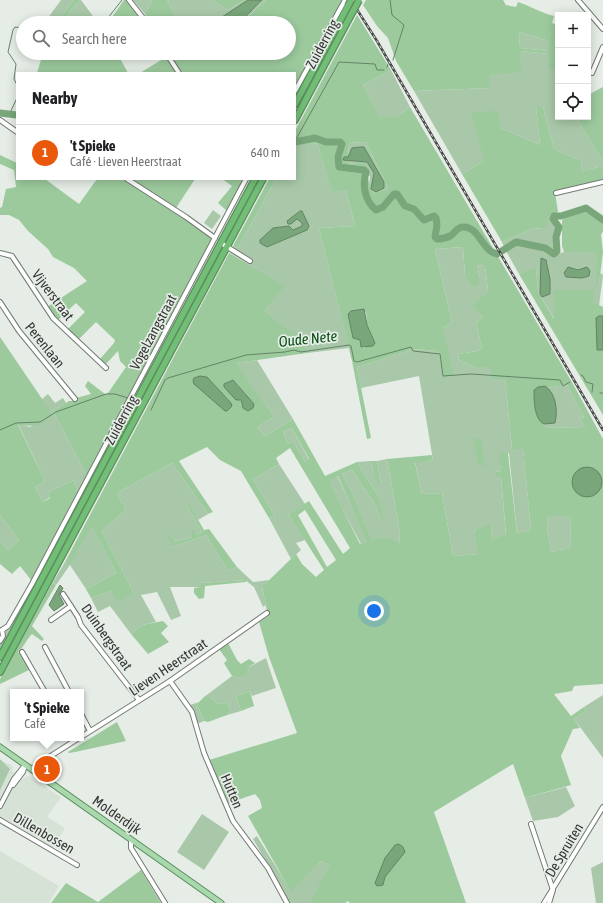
<!DOCTYPE html>
<meta charset="utf-8">
<style>
body{margin:0;font-family:"Asap Condensed",sans-serif;background:#f6f6f6;color:#202124}
.controls{position:absolute;right:12px;top:12px;display:grid;overflow:hidden;border-radius:0px;box-shadow:0 2px 10px #0003}
.controls button{width:36px;height:36px;display:grid;place-items:center;padding:0;border:0;border-bottom:1px solid #e0e0e0;background:#fff;color:#202124;font:20px sans-serif}
.you{position:absolute;left:374px;top:611px;width:14px;height:14px;margin:-10px;border:3px solid #fff;border-radius:50%;background:#1a73e8;box-shadow:0 0 0 6px #1a73e833}
.badge{display:grid;place-items:center;width:26px;height:26px;border-radius:50%;background:#ea580c;color:#fff;font-size:13px;font-weight:700}
.pin{position:absolute;translate:-50% -50%;border:2px solid #fff;box-shadow:0 1px 4px #0006}
.popup{position:absolute;left:10px;top:689px;width:74px;height:52px;box-sizing:border-box;display:grid;place-content:center;border-radius:0px;background:#fff;filter:drop-shadow(0 1px 3px #0005);font-size:13px;white-space:nowrap;color:#757577}
.popup b{font-size:15px;color:#202124}
.popup::after{content:'';position:absolute;left:50%;top:100%;margin-left:-8px;border:8px solid transparent;border-top-color:#fff}
.list{margin:0;padding:0;list-style:none}
h2{display:flex;justify-content:space-between;align-items:center;height:52px;margin:0;padding:0 16px;font-size:17px}
h2 small{font-size:13px;font-weight:400;color:#757577}
.list li{display:grid;grid-template-columns:26px 1fr auto;gap:12px;align-items:center;box-sizing:border-box;height:56px;padding:0 16px;border-top:1px solid #e0e0e0}
.list b{display:block;font-size:15px;white-space:nowrap}
.list p{margin:0;font-size:13px;white-space:nowrap;color:#757577}
.list em{font-size:13px;font-style:normal;color:#757577}
.icon{flex:none;width:22px;height:22px;fill:none;stroke:currentColor;stroke-width:2;stroke-linecap:round;stroke-linejoin:round}
.map{position:relative;flex:none;width:603px;height:903px;overflow:hidden}
.search{position:absolute;background:#fff;box-shadow:0 2px 10px #0003;left:16px;top:16px;width:280px;height:44px;display:flex;align-items:center;gap:10px;box-sizing:border-box;padding:0 14px;border-radius:22px;color:#757577;font-size:15px}
.panel{position:absolute;background:#fff;box-shadow:0 2px 10px #0003;left:16px;top:72px;width:280px;height:108px;border-radius:0px}
.map>svg:first-child{display:block}
.built{fill:#d5e2d5}
.green{fill:#a9c8a9}
.forest{fill:#9cca9d;fill-rule:evenodd}
.water{fill:#79a67a;stroke:#648465}
.lines{fill:none;stroke-linecap:round;stroke-linejoin:round}
.stream{stroke:#648465;stroke-width:1}
.river{stroke:#79a67a;stroke-width:7}
.minor-casing{stroke:#737973;stroke-width:6}
.major-casing{stroke:#5c8e5f;stroke-width:7}
.highway-casing{stroke:#5c8e5f;stroke-width:8}
.minor{stroke:#fff;stroke-width:4}
.major{stroke:#aad8ad;stroke-width:5}
.highway{stroke:#72be76;stroke-width:5.5}
.rail-casing{stroke:#484a48;stroke-width:2.5}
.rail{stroke:#e6ede6;stroke-width:1;stroke-dasharray:3;stroke-linecap:butt}
.highway-bridge-casing{stroke:#5c8e5f;stroke-width:8;stroke-linecap:butt}
.highway-bridge{stroke:#72be76;stroke-width:5.5}
.labels{text-anchor:middle;stroke-width:3.5;stroke-linejoin:round;paint-order:stroke}
.street-label{font-size:14px;fill:#343634;stroke:#e6ede6}
.water-label{font-size:15px;font-style:italic;fill:#0a5017;stroke:#e6ede6}
</style>
<div class="map">
<svg width="603" height="903" viewBox="0 0 603 903">
<rect width="100%" height="100%" fill="#e6ede6"/>
<g class="built">
<polygon points="0,760 11,765 13,768 12,771 23,779 28,776 61,797 47,817 65,828 53,848 0,817"/>
<polygon points="0,851 59,886 49,903 0,903"/>
</g>
<g class="green">
<polygon points="61,0 74,0 56,23 45,22"/>
<polygon points="81,0 98,23 63,23 71,10"/>
<polygon points="133,0 152,0 145,14"/>
<polygon points="167,0 212,0 228,10 245,0 266,0 241,23 215,23 212,21 210,23 179,23"/>
<polygon points="519,32 549,41 549,51 520,48"/>
<polygon points="520,51 549,54 549,70 558,70 558,117 576,117 603,162 603,166 582,171 581,161 554,149 543,107 536,107 540,145 501,128 484,161 462,174 414,91 489,88 489,75"/>
<polygon points="391,70 410,107 398,116 380,119 363,85"/>
<polygon points="366,142 388,188 374,194 369,187 370,176 354,164 348,163 349,143"/>
<polygon points="317,143 332,190 346,190 355,226 319,228 349,348 307,353 298,337 265,311 284,285 230,253 233,246 238,248 276,179 295,179 295,145"/>
<polygon points="213,210 221,216 212,229 204,223"/>
<path d="M553 214 552 218 557 228 555 234V249C535 247 526 235 504 247L502 242 534 228 544 229 548 218Z"/>
<polygon points="520,245 540,249 554,255 564,252 596,252 599,284 600,273 603,275 599,306 593,302 593,290 554,291 555,320 538,292 536,269 519,274 506,251 512,246"/>
<polygon points="463,247 465,276 480,278 477,265 485,266 488,290 473,306 483,317 476,323 482,348 478,351 458,354 459,360 474,367 491,367 505,379 512,449 523,448 531,530 517,533 509,453 499,453 501,471 496,472 501,477 506,536 492,539 491,525 474,530 479,554 453,556 442,493 422,494 415,462 433,460 419,376 361,388 357,367 415,349 437,351 440,356 443,377 443,328 452,322 435,249"/>
<polygon points="257,360 293,419 265,436 257,427 274,417 235,363"/>
<polygon points="567,385 584,417 579,419 585,427 545,428 539,389"/>
<polygon points="48,394 55,403 63,398 66,403 53,411 87,476 78,491 74,480 48,492 50,497 43,502 35,487 45,481 18,424 30,427 53,415 41,400"/>
<polygon points="292,428 309,460 305,462 293,441 288,444 283,432"/>
<polygon points="387,459 400,533 399,544 372,541 350,488 342,474 352,470 376,506 380,518 377,494 357,462 371,461 373,473 381,484 377,461"/>
<polygon points="172,463 208,514 198,520 189,505 187,506 202,532 197,535 194,530 192,537 174,542 172,547 206,535 228,571 237,567 253,582 269,580 262,588 266,605 263,607 254,587 245,580 200,583 200,587 170,587 181,616 171,620 157,592 141,595 156,622 142,625 131,634 110,606 98,612 91,598 111,591 134,594 102,531 126,510 117,493"/>
<polygon points="279,464 305,504 288,514 305,540 296,543 301,550 291,559 269,518 275,516 253,479"/>
<polygon points="337,475 368,542 361,544 328,482"/>
<polygon points="90,476 92,477 0,649 0,643"/>
<polygon points="0,515 19,540 8,550 0,541"/>
<polygon points="548,515 570,516 571,547 551,552 547,526"/>
<polygon points="92,525 116,573 86,589 70,565 56,585 53,582 65,562 70,564"/>
<polygon points="266,658 276,688 252,696 250,691 236,696 241,711 227,715 230,709 228,702 218,704 211,697 204,697 232,676 241,678 247,668"/>
<polygon points="603,695 603,758 574,719 586,711 584,707"/>
<polygon points="199,702 197,704 204,721 197,724 190,705"/>
<polygon points="0,759 10,769 0,790"/>
<polygon points="566,787 575,806 558,817 533,821 525,798"/>
<polygon points="202,814 229,832 204,870 177,852"/>
<polygon points="257,836 291,891 321,861 331,865 309,903 290,903 253,839"/>
<polygon points="603,862 603,903 596,903 591,868"/>
</g>
<g class="forest">
<polygon points="74,0 81,0 71,10 63,23 56,23"/>
<polygon points="124,0 127,0 145,23 108,23"/>
<polygon points="152,0 167,0 179,23 150,23 145,14"/>
<polygon points="212,0 245,0 228,10"/>
<polygon points="266,0 342,0 295,85 295,73 181,73 169,53 289,53 289,23 241,23"/>
<path d="M366 0H503L506 5 516 7 518 2C531 6 541 13 554 16L552 23 558 25V39H556L558 70H549V54L520 51 521 72 489 75 490 88 414 91 396 61 388 38 377 26 363 5ZM519 32 549 41V51L520 48Z"/>
<path d="M357 15 391 70 363 85 380 118 398 116 410 107 573 384 603 439V684L574 686 572 691 554 694 571 716 584 707 586 711 574 719 580 728 573 729 561 756 571 785 525 798 513 764 434 812 466 903H350L348 901 345 903H309L330 865 321 861 291 892 248 816 262 808 260 800 255 794 226 804 209 760 297 733 269 657 259 622 268 616 262 587 296 554 302 564 316 577 324 570 288 514 309 501 343 554 350 548 290 448 276 458 279 464 253 479 275 516 269 518 241 471 220 460 207 447 179 461 213 512 208 514 172 463 117 493 126 510 102 531 134 594 118 602 111 591 91 598 86 589 116 573 92 526 70 565 65 562 229 253 285 285 265 311 299 337 307 353 236 363 274 417 257 427 265 436 293 419 325 476 357 462 377 494 384 518H380L376 506 352 470 342 474 350 488 372 540C382 537 391 536 399 544L400 533 387 459 432 455 433 460 415 463 422 494 442 493 453 556 478 554 474 530 491 524 492 539 506 535 501 477H496V472L501 471 498 453H508L517 533 531 530 523 449H512L505 379 491 378V367H474L459 360 458 354 478 351 482 348 476 323 483 317 472 306 488 290 485 266 477 265 480 278 478 285 472 286 465 276 463 247 435 249 452 322 443 328 454 375 443 378 440 356 437 351 415 349 357 367 371 438 367 439 352 361 319 228 355 226 346 190 332 191 317 143 295 146V131ZM366 142 388 188 374 194C367 184 369 173 364 162L354 164 348 163 349 143ZM366 311 367 325 374 340 364 348 362 347 360 340 357 338ZM207 377 231 403 232 406 227 411H225L193 381ZM233 380 236 383 254 404 243 408ZM567 385 584 417 579 419 585 427 545 428 539 389ZM292 428 309 459 305 462 293 441 288 444 283 432ZM337 476H338L367 542 360 544 329 482ZM305 510 336 560 327 567 298 515ZM548 516H570L571 547 551 552 547 526Z"/>
<polygon points="43,53 117,53 128,73 37,73"/>
<polygon points="166,57 177,73 140,73"/>
<polygon points="603,87 603,162 576,117 588,117 588,95"/>
<polygon points="536,107 543,107 554,149 581,161 582,171 603,166 603,179 555,192 558,212 548,218 548,223 544,229 534,228 502,242 462,174 484,161 471,113 498,111 501,128 540,145"/>
<polygon points="0,155 17,163 17,179 45,179 79,204 97,179 123,179 174,211 212,238 87,476 53,411 69,401 73,401 76,398 91,394 85,386 88,381 105,394 108,393 126,367 120,361 118,351 106,364 100,359 114,343 115,340 96,322 79,339 68,329 85,312 76,303 58,320 47,307 87,281 74,268 53,257 48,249 28,231 19,220 9,215 0,215 0,208 2,207 6,189 16,187 14,170 0,164"/>
<polygon points="131,179 195,179 176,208"/>
<polygon points="222,179 244,179 227,211 218,203 232,186"/>
<polygon points="269,179 276,179 238,248 233,246"/>
<polygon points="584,211 603,223 603,231 601,235 603,252 599,284 597,283 596,252 564,252 562,246 562,221 563,219"/>
<polygon points="536,268 538,292 554,319 554,290 593,290 593,302 603,307 603,415 519,274"/>
<path d="M0 337 53 415C39 428 35 426 18 425L45 481 35 487 43 502 50 498 48 492 74 480 78 491 31 580 20 566 12 574 0 564V541L8 550 19 540 0 515Z"/>
<polygon points="481,438 485,465 478,465 473,439"/>
<polygon points="371,461 377,461 381,484 378,484 373,473"/>
<polygon points="189,504 204,530 209,529 237,567 228,571 206,535 172,547 167,535 170,534 174,542 192,537 191,531 194,529 197,535 202,532 187,506"/>
<polygon points="246,580 246,582 205,586 204,598 199,599 194,593 194,588 200,587 200,583"/>
<path d="M53 582 56 585 32 626 44 639 42 641 32 634C26 640 24 647 18 652L24 657 31 669 0 684V679Z"/>
<polygon points="163,621 168,626 161,633 169,642 148,654 131,634 142,625"/>
<polygon points="228,643 237,660 241,664 249,659 255,663 247,668 246,674 241,678 232,676 224,663 227,660 219,649"/>
<polygon points="250,691 254,706 241,711 236,696"/>
<polygon points="204,697 211,697 218,704 228,702 230,710 227,715 208,722 204,721 197,704"/>
<polygon points="117,722 126,741 75,752 69,753 68,752"/>
<polygon points="141,870 161,903 51,903 66,883 98,902"/>
</g>
<g class="water">
<path d="M248 0H262C247 13 244 26 220 23L222 17Z"/>
<polygon points="360,147 364,147 384,182 384,188 376,192 371,189 374,173 367,162 343,160 344,157 348,157 352,148"/>
<polygon points="300,211 302,211 309,226 307,230 267,247 260,243 260,240 273,228 289,226 293,230 302,226 302,223 297,219 291,224 288,224 287,221"/>
<polygon points="541,258 546,260 550,279 550,294 542,297 540,294"/>
<polygon points="568,267 578,270 587,267 590,271 589,276 582,278 566,277 564,273"/>
<polygon points="364,309 367,325 375,343 373,346 361,347 360,340 353,338 348,314 351,311"/>
<polygon points="599,316 603,316 603,350 597,350 596,318"/>
<polygon points="200,376 207,377 231,403 232,406 227,411 225,411 194,384 193,381 194,378"/>
<polygon points="233,380 254,404 253,408 248,411 243,408 241,400 236,400 224,387 224,384"/>
<path d="M545 386C556 393 558 411 555 423L544 424C534 419 534 401 534 390L538 387Z"/>
<circle cx="587" cy="482" r="15"/>
<polygon points="60,585 63,588 59,595 64,604 54,611 49,605"/>
<polygon points="399,844 403,847 405,852 385,877 383,885 377,886 375,883 385,858 395,845"/>
</g>
<g class="lines">
<g class="stream">
<polyline points="390,0 392,15 404,25 393,60"/>
<polyline points="104,23 122,0"/>
<polyline points="387,67 388,64"/>
<polyline points="17,85 14,79 16,64 8,52 13,30 15,27 23,28"/>
<polyline points="10,113 17,98"/>
<polyline points="295,141 339,62 375,64 377,70 384,70"/>
<polyline points="581,375 583,376 586,382 593,384 592,392"/>
<polyline points="600,393 603,393"/>
<polyline points="151,410 165,380 168,378 246,355 285,352 294,350 301,352 349,345 351,346 354,361 357,362 411,347 413,351 440,354 443,376 471,374 560,380 563,386 570,382"/>
<polyline points="0,430 16,423 40,422 56,412 106,394 115,394 128,398"/>
</g>
<g class="river">
<polyline points="0,113 17,115"/>
<path d="M295 142 315 138 326 142H340L342 144 338 157 339 167 364 170 366 172C362 186 365 201 376 210L383 207 394 194H397L405 206 414 209 424 220 434 216 436 218 437 225 435 237 437 239C441 239 446 238 450 236 454 234 457 227 463 227 479 226 482 251 497 254L516 242 545 248 554 254 557 251 556 237 559 227 553 219 554 216H561L586 208 603 220"/>
</g>
<g class="minor-casing">
<g id="minor">
<polyline points="129,0 147,23"/>
<polyline points="578,0 603,29"/>
<polyline points="166,53 179,73"/>
<polyline points="592,73 603,47"/>
<polyline points="295,91 345,0"/>
<polyline points="0,120 17,132"/>
<polyline points="127,179 186,217 215,238"/>
<polyline points="556,193 603,182"/>
<polyline points="221,243 250,261"/>
<polyline points="0,253 12,256 53,318 106,368"/>
<polyline points="0,302 19,331 75,399"/>
<polyline points="63,594 78,617 81,625 139,700"/>
<polyline points="51,620 71,606"/>
<polyline points="2,630 8,626 32,584 246,179"/>
<polyline points="0,641 3,636 2,630"/>
<polyline points="45,647 69,692"/>
<polyline points="22,652 45,692"/>
<polyline points="170,681 192,712 204,753 233,821 268,868 287,903"/>
<polyline points="81,714 90,731"/>
<polyline points="81,737 170,681 267,613"/>
<polyline points="32,770 35,766 79,738"/>
<polyline points="13,785 23,772 25,765"/>
<polyline points="0,806 14,779 25,765"/>
<polyline points="0,820 77,865"/>
<polyline points="531,824 553,890 549,903"/>
<polyline points="131,840 131,848 165,903"/>
<polyline points="544,903 603,807"/>
</g>
</g>
<g class="major-casing">
<polyline id="major" points="0,747 221,903"/>
</g>
<g class="highway-casing">
<g id="highway">
<polyline points="295,104 348,6"/>
<polyline points="295,120 352,13"/>
<polyline points="0,657 255,179"/>
<polyline points="0,672 263,179"/>
</g>
</g>
<use href="#minor" class="minor"/>
<use href="#major" class="major"/>
<use href="#highway" class="highway"/>
<g class="rail-casing">
<polyline id="rail" points="351,0 377,41 603,430"/>
</g>
<use href="#rail" class="rail"/>
<g class="highway-bridge-casing">
<g id="highway-bridge">
<polyline points="348,6 351,0"/>
<polyline points="352,13 359,0"/>
</g>
</g>
<use href="#highway-bridge" class="highway-bridge"/>
</g>
<g class="labels">
<g class="street-label">
<text transform="translate(322 44) rotate(-62)" y="5">Zuiderring</text>
<text transform="translate(53 295) rotate(53)" y="5">Vijverstraat</text>
<text transform="translate(153 332) rotate(-62)" y="5">Vogelzangstraat</text>
<text transform="translate(45 345) rotate(51)" y="5">Perenlaan</text>
<text transform="translate(121 420) rotate(-62)" y="5">Zuiderring</text>
<text transform="translate(107 637) rotate(55)" y="5">Duinbergstraat</text>
<text transform="translate(168 667) rotate(-34)" y="5">Lieven Heerstraat</text>
<text transform="translate(232 791) rotate(67)" y="5">Hutten</text>
<text transform="translate(117 815) rotate(35)" y="5">Molderdijk</text>
<text transform="translate(44 833) rotate(30)" y="5">Dillenbossen</text>
<text transform="translate(564 850) rotate(-59)" y="5">De Spruiten</text>
</g>
<g class="water-label">
<text transform="translate(308 339) rotate(-6)" y="5">Oude Nete</text>
</g>
</g>
</svg>
<div class="controls">
<button>+</button>
<button>−</button>
<button><svg class="icon" aria-label="locate" viewBox="0 0 24 24"><circle cx="12" cy="12" r="6"/><path d="M12 2v4M12 18v4M2 12h4M18 12h4"/></svg></button>
</div>
<div class="you"></div>
<div class="pin badge" style="left:47px;top:769px">1</div>
<div class="popup"><b>'t Spieke</b>Café</div>
<div class="search"><svg class="icon" aria-label="search" viewBox="0 0 24 24"><circle cx="10" cy="10" r="6"/><path d="M15 15l6 6"/></svg>Search here</div>
<section class="panel">
<h2>Nearby<small></small></h2>
<ul class="list">
<li><span class="badge">1</span><div><b>'t Spieke</b><p>Café · Lieven Heerstraat</p></div><em>640 m</em></li>
</ul>
</section>
</div>
